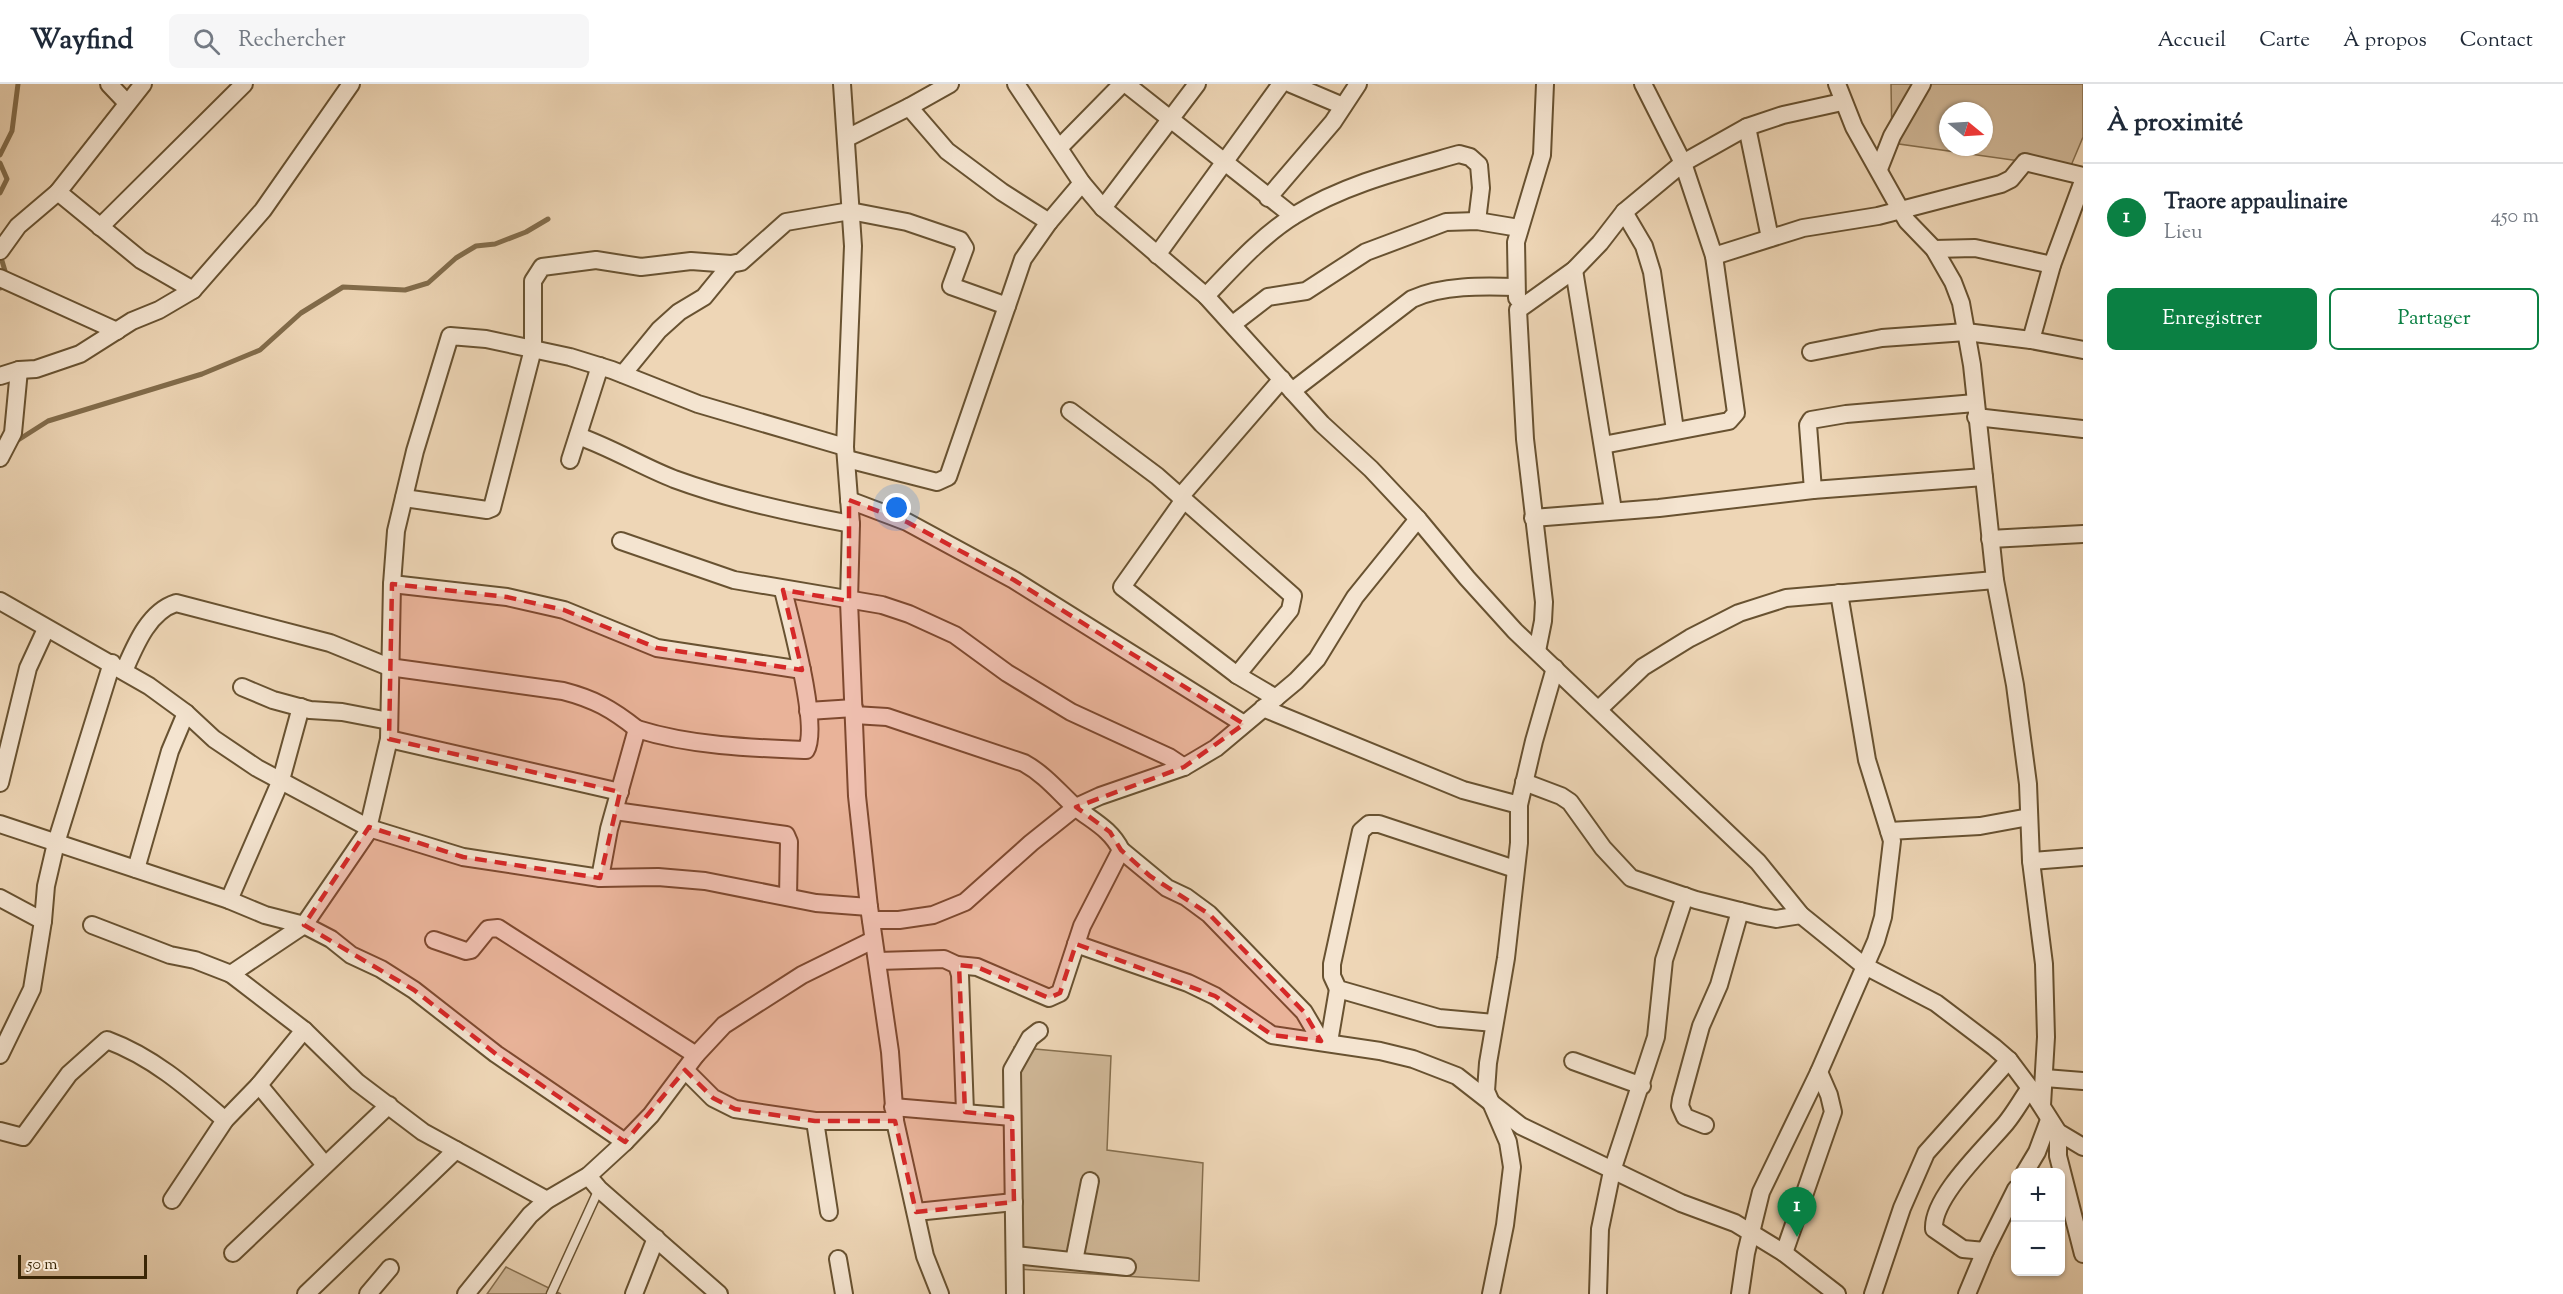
<!DOCTYPE html>
<html lang="fr">
<meta charset="utf-8">
<style>
body{margin:0;font-family:"Sorts Mill Goudy",serif;background:#f6f6f7;color:#1f2937}
.controls{position:absolute;right:18px;bottom:18px;display:grid;overflow:hidden;border-radius:9px;box-shadow:0 2px 4px #0004}
.controls button{width:54px;height:54px;display:grid;place-items:center;padding:0;border:0;border-bottom:2px solid #e0e1e3;background:#fff;color:#1f2937;font:30px sans-serif}
.compass{position:absolute;left:1939px;top:18px;width:54px;height:54px;border-radius:50%;background:#fff;box-shadow:0 2px 4px #0004;rotate:108deg}
.scale{position:absolute;left:18px;bottom:15px;width:129px;box-sizing:border-box;padding-left:6px;border:3px solid #3b2605;border-top:0;font-size:16px;line-height:21px;white-space:nowrap;color:#3b2605;-webkit-text-stroke:4px #f4e4d0;paint-order:stroke}
.you{position:absolute;left:897px;top:424px;width:21px;height:21px;margin:-15px;border:4px solid #fff;border-radius:50%;background:#1a73e8;box-shadow:0 0 0 9px #1a73e833}
.badge{display:grid;place-items:center;width:39px;height:39px;border-radius:50%;background:#0b8043;color:#fff;font-size:20px;font-weight:700}
.pin{position:absolute;translate:-50% -50px;filter:drop-shadow(0 2px 3px #0008)}
.pin::after{content:'';position:absolute;top:32px;width:21px;height:18px;background:inherit;clip-path:polygon(0 0,100% 0,50% 100%)}
.list{margin:0;padding:0;list-style:none}
h2{display:flex;justify-content:space-between;align-items:center;height:78px;margin:0;padding:0 24px;font-size:26px}
h2 small{font-size:20px;font-weight:400;color:#747a83}
.list li{display:grid;grid-template-columns:39px 1fr auto;gap:18px;align-items:center;box-sizing:border-box;height:108px;padding:0 24px;border-top:2px solid #e0e1e3}
.list b{display:block;font-size:22px;white-space:nowrap}
.list p{margin:0;font-size:20px;white-space:nowrap;color:#747a83}
.list em{font-size:20px;font-style:normal;color:#747a83}
.actions{display:flex;gap:12px;padding:18px 24px}
.actions a{flex:1;padding:14px 0;border:2px solid #0b8043;border-radius:9px;text-align:center;font-size:21px;color:#0b8043}
.actions .main{background:#0b8043;color:#fff}
.icon{flex:none;width:33px;height:33px;fill:none;stroke:currentColor;stroke-width:2;stroke-linecap:round;stroke-linejoin:round}
.map{position:relative;flex:none;width:2083px;height:1210px;overflow:hidden}
header{display:flex;align-items:center;gap:36px;box-sizing:border-box;height:84px;padding:0 30px;background:#fff;border-bottom:2px solid #e0e1e3}
header strong{font-size:28px}
nav{display:flex;gap:33px;margin-inline-start:auto;font-size:21px}
.search{width:420px;height:54px;background:#f6f6f7;display:flex;align-items:center;gap:15px;box-sizing:border-box;padding:0 21px;border-radius:9px;color:#747a83;font-size:22px}
main{display:flex}
aside{flex:1;background:#fff}
.map>svg:first-child{display:block}
.green{fill:#d0b898;stroke:#866f4e;stroke-width:1.5;fill-rule:evenodd}
.lines{fill:none;stroke-linecap:round;stroke-linejoin:round}
.stream{stroke:#826c4b;stroke-width:5}
.service-casing{stroke:#685231;stroke-width:11}
.minor-casing{stroke:#685231;stroke-width:20}
.service{stroke:#f4e4d0;stroke-width:8}
.minor{stroke:#f4e4d0;stroke-width:16}
.marked{fill:#d62828;fill-opacity:0.2;stroke:#d62828;stroke-width:4.5;stroke-dasharray:12 8;stroke-linejoin:round}
</style>
<header>
<strong>Wayfind</strong>
<div class="search"><svg class="icon" aria-label="search" viewBox="0 0 24 24"><circle cx="10" cy="10" r="6"/><path d="M15 15l6 6"/></svg>Rechercher</div>
<nav><a>Accueil</a><a>Carte</a><a>À propos</a><a>Contact</a></nav>
</header>
<main>
<div class="map">
<svg width="2083" height="1210" viewBox="0 0 2083 1210">
<rect width="100%" height="100%" fill="#eed6b6"/>
<filter id="stains"><feTurbulence type="fractalNoise" baseFrequency=".00333" numOctaves="4"/><feColorMatrix values="0 0 0 0 .2 0 0 0 0 .09 0 0 0 0 .02 0 0 0 .5 -.17"/></filter>
<radialGradient id="worn" r=".72"><stop offset=".6" stop-color="#630" stop-opacity="0"/><stop offset="1" stop-color="#630" stop-opacity=".3"/></radialGradient>
<g class="green">
<path d="M1891 0H2083V53L2070 84 1892 59ZM1948 27H1984V63H1948Z"/>
<polygon points="1014,963 1111,972 1107,1066 1203,1079 1199,1197 1018,1185"/>
<polygon points="506,1183 561,1210 487,1210"/>
</g>
<g class="lines">
<g class="stream">
<polyline points="0,71 12,47 18,0"/>
<polyline points="0,79 7,95 0,109"/>
<polyline points="0,170 5,187 0,204"/>
<polyline points="15,358 48,337 202,290 260,266 301,229 343,203 405,206 428,199 456,174 476,162 495,160 526,148 548,135"/>
</g>
<g class="service-casing">
<polyline id="service" points="551,1210 599,1105"/>
</g>
<g class="minor-casing">
<g id="minor">
<polyline points="109,0 127,19"/>
<polyline points="143,0 58,108 141,176 193,206"/>
<polyline points="842,0 853,162 845,363 851,440 849,517 857,712 869,823 890,968 895,1037 925,1172 940,1210"/>
<polyline points="1016,0 1082,99 1103,124 1206,212 1322,340 1371,385 1418,435 1467,494 1515,547 1758,778 1801,831 1863,881 1936,919 1994,963 2009,976 2030,1004 2058,1048 2083,1063"/>
<polyline points="1126,0 1293,132"/>
<polyline points="1291,0 1343,22"/>
<polyline points="1837,0 1854,43 1900,125 1907,137 1934,165 1953,198 1961,219 1972,281 1995,496 2015,601 2028,700 2031,777 2044,880 2046,953 2042,1021"/>
<polyline points="909,23 950,0"/>
<polyline points="1747,43 1770,154"/>
<polyline points="847,54 909,23 947,67 1002,108 1049,138 1082,99"/>
<polyline points="1059,64 1122,0"/>
<polyline points="1879,85 1892,52 1922,0"/>
<polyline points="1268,114 1333,38 1358,0"/>
<polyline points="1103,124 1197,0"/>
<polyline points="1624,128 1644,162 1652,188 1675,346"/>
<polyline points="100,143 244,0"/>
<polyline points="1934,165 1975,164 2052,181"/>
<polyline points="0,167 18,142 58,108"/>
<polyline points="1157,171 1281,0"/>
<polyline points="1714,172 1803,144 1878,132 2001,100 2011,95 2025,78 2083,92"/>
<polyline points="1574,186 1613,426"/>
<polyline points="0,194 117,247"/>
<path d="M1206 212C1233 184 1261 152 1295 131 1345 100 1403 86 1459 70L1470 73 1479 81 1481 104 1477 137"/>
<polyline points="1517,214 1516,158 1542,71 1545,0"/>
<polyline points="1233,240 1268,213 1306,207 1366,168 1446,138 1477,137 1519,144"/>
<polyline points="2031,256 2083,266"/>
<polyline points="1811,268 1882,254 1966,248 2031,256 2052,181 2083,97"/>
<polyline points="623,290 659,246 679,228 704,213 731,180"/>
<polyline points="0,292 19,286 36,285 80,270 132,237 159,226 193,206 263,126 351,0"/>
<path d="M1292 307 1412 215C1442 201 1483 202 1516 203"/>
<polyline points="1070,327 1157,392 1293,512 1290,526 1237,591"/>
<polyline points="1976,333 2083,345"/>
<path d="M578 352C612 364 641 382 674 395 731 416 792 429 851 440"/>
<polyline points="1603,361 1729,337 1736,329 1714,172 1683,79 1643,0"/>
<polyline points="0,374 13,349 19,286"/>
<polyline points="847,375 937,398 948,393 1007,222"/>
<polyline points="570,376 600,282"/>
<polyline points="1813,406 1808,341 1811,336 1846,330 1975,319"/>
<polyline points="1180,413 1282,295"/>
<polyline points="404,414 487,426 492,424 533,265 533,197 542,183 596,176 641,183 691,177 731,180 741,178 786,138 850,127 907,138 960,156 965,164 951,202 1007,222 1023,175 1049,138"/>
<polyline points="849,416 907,438 1014,496 1244,640"/>
<polyline points="1183,417 1122,503 1237,591 1276,614"/>
<polyline points="1533,434 1659,424 1813,406 1984,393"/>
<polyline points="1990,455 2083,450"/>
<polyline points="621,457 734,496 882,521 909,530 955,551 1007,589 1071,628 1169,673 1184,683"/>
<polyline points="392,500 507,513 564,526 657,564 802,586"/>
<polyline points="0,517 149,602 186,629 214,655 257,684 369,744 463,773 600,794 658,793 705,797 816,819 869,823"/>
<polyline points="1537,567 1543,537 1544,518 1525,355 1518,226 1574,186 1600,159 1624,128 1683,79 1747,43 1783,31 1842,18"/>
<path d="M124 587C135 562 148 528 176 519L330 559 389 583 563 607C594 615 612 625 637 645"/>
<polyline points="242,603 273,616 310,626 342,628 389,637"/>
<polyline points="1263,624 1463,706 1519,721"/>
<polyline points="1599,625 1643,583 1690,554 1739,529 1786,514 1995,496"/>
<polyline points="808,627 854,624"/>
<path d="M854 631 887 633 1024 679C1044 690 1058 707 1074 722 1092 737 1110 744 1121 766L1082 842 1060 909 1049 914 977 883 957 881"/>
<polyline points="389,655 620,708"/>
<polyline points="1524,698 1561,712 1570,718 1603,764 1631,794 1696,816 1760,832 1776,835 1801,831"/>
<polyline points="0,699 28,584 46,545"/>
<polyline points="615,727 786,751 789,758 788,813"/>
<polyline points="0,740 229,816 265,831 304,841 331,855 351,871 381,885 414,906 496,970 625,1058"/>
<polyline points="1889,747 1980,742 2029,733"/>
<polyline points="1121,766 1167,804 1186,813 1209,830 1304,928 1321,957"/>
<polyline points="2031,777 2083,773"/>
<polyline points="136,785 170,667 186,629"/>
<path d="M600 794 609 745 637 645C691 662 751 664 806 666 820 643 790 535 783 506"/>
<polyline points="0,814 43,837"/>
<polyline points="229,816 281,696 301,623"/>
<polyline points="871,836 899,836 933,831 965,818 1031,759 1076,723 1100,712 1184,683 1216,664 1296,597 1317,575 1355,513 1418,435"/>
<polyline points="92,841 170,871 195,876 231,890 304,841 367,749 389,655 392,500 396,447 415,367 450,252 486,255 570,273 612,286 698,320 845,363"/>
<polyline points="434,856 466,867 471,866 488,845 498,844 696,971"/>
<polyline points="1076,860 1188,899 1215,912 1272,951 1380,967 1413,975 1457,992 1521,1042 1681,1119 1735,1139 1784,1169 1837,1210"/>
<polyline points="878,877 944,875 957,881 960,891 965,1028"/>
<polyline points="231,890 304,946 357,998 423,1048 547,1116"/>
<polyline points="1494,939 1439,934 1338,905 1332,892 1332,880 1361,747 1369,740 1379,740 1515,785"/>
<polyline points="1329,958 1338,905"/>
<polyline points="0,971 32,905 43,837 46,802 56,759 112,579"/>
<polyline points="1573,977 1642,1002"/>
<polyline points="685,986 713,1014 735,1025 815,1037"/>
<polyline points="2045,994 2083,997"/>
<polyline points="259,1001 325,1081"/>
<polyline points="893,1023 1012,1033"/>
<polyline points="1705,1041 1685,1033 1680,1022 1681,1015 1701,942 1719,901 1740,827"/>
<path d="M0 1047 23 1053 69 990 107 956C153 973 188 1004 225 1036"/>
<polyline points="2058,1048 2058,1072 2083,1170"/>
<polyline points="2025,1088 2037,1068 2049,1036"/>
<polyline points="588,1092 599,1105 719,1210"/>
<path d="M2016 1105 1985 1167 1963 1165 1934 1145C1932 1113 1986 1063 2006 1039 2015 1028 2022 1015 2030 1004"/>
<polyline points="172,1116 225,1036 259,1001 304,946"/>
<polyline points="829,1128 815,1037 895,1037"/>
<polyline points="916,1128 1014,1118"/>
<polyline points="233,1169 389,1021"/>
<polyline points="1784,1169 1833,1028 1829,1011 1819,988"/>
<polyline points="1015,1171 1127,1183"/>
<polyline points="838,1175 844,1210"/>
<polyline points="1074,1177 1090,1097"/>
<polyline points="306,1210 456,1066"/>
<polyline points="368,1210 390,1184"/>
<polyline points="466,1210 530,1131 547,1116 588,1092 625,1058 651,1031 696,971 724,941 802,891 873,856"/>
<polyline points="634,1210 656,1154"/>
<polyline points="1015,1210 1012,986 1030,954 1039,947"/>
<polyline points="1491,1210 1505,1141 1512,1083 1508,1058 1486,1007 1488,979 1506,874 1519,759 1519,721 1534,657 1555,584"/>
<polyline points="1598,1210 1600,1145 1612,1087 1656,953 1664,876 1685,812"/>
<polyline points="1740,1210 1746,1169 1761,1108 1819,988 1876,857 1883,833 1892,757 1867,676 1839,509"/>
<polyline points="1873,1210 1902,1124 1926,1069 2009,976"/>
<polyline points="1967,1210 1985,1167"/>
</g>
</g>
<use href="#service" class="service"/>
<use href="#minor" class="minor"/>
</g>
<path class="marked" d="M849 416 907 438 1014 496 1244 640 1184 683 1076 723 1110 748 1121 766 1150 792 1209 830 1304 928 1321 957 1272 951 1215 912 1076 860 1060 909 1049 914 977 883 959 881 965 1028 1012 1033 1014 1118 916 1128 895 1037H815L735 1025 713 1014 685 986 625 1058 496 970 414 906 304 841 369 743 463 773 600 794 620 708 389 655 392 500 507 513 564 526 657 564 802 586 783 506 849 517Z"/>
<rect width="100%" height="100%" filter="url(#stains)"/>
<rect width="100%" height="100%" fill="url(#worn)"/>
</svg>
<div class="controls">
<button>+</button>
<button>−</button>
</div>
<svg class="compass" viewBox="-18 -18 36 36"><path d="M0-13l5 13h-10z" fill="#e53935"/><path d="M0 13l5-13h-10z" fill="#747a83"/></svg>
<div class="scale">50 m</div>
<div class="you"></div>
<div class="pin badge" style="left:1797px;top:1153px">1</div>
</div>
<aside>
<h2>À proximité<small></small></h2>
<ul class="list">
<li><span class="badge">1</span><div><b>Traore appaulinaire</b><p>Lieu</p></div><em>450 m</em></li>
</ul>
<div class="actions"><a class="main">Enregistrer</a><a>Partager</a></div>
</aside>
</main>
